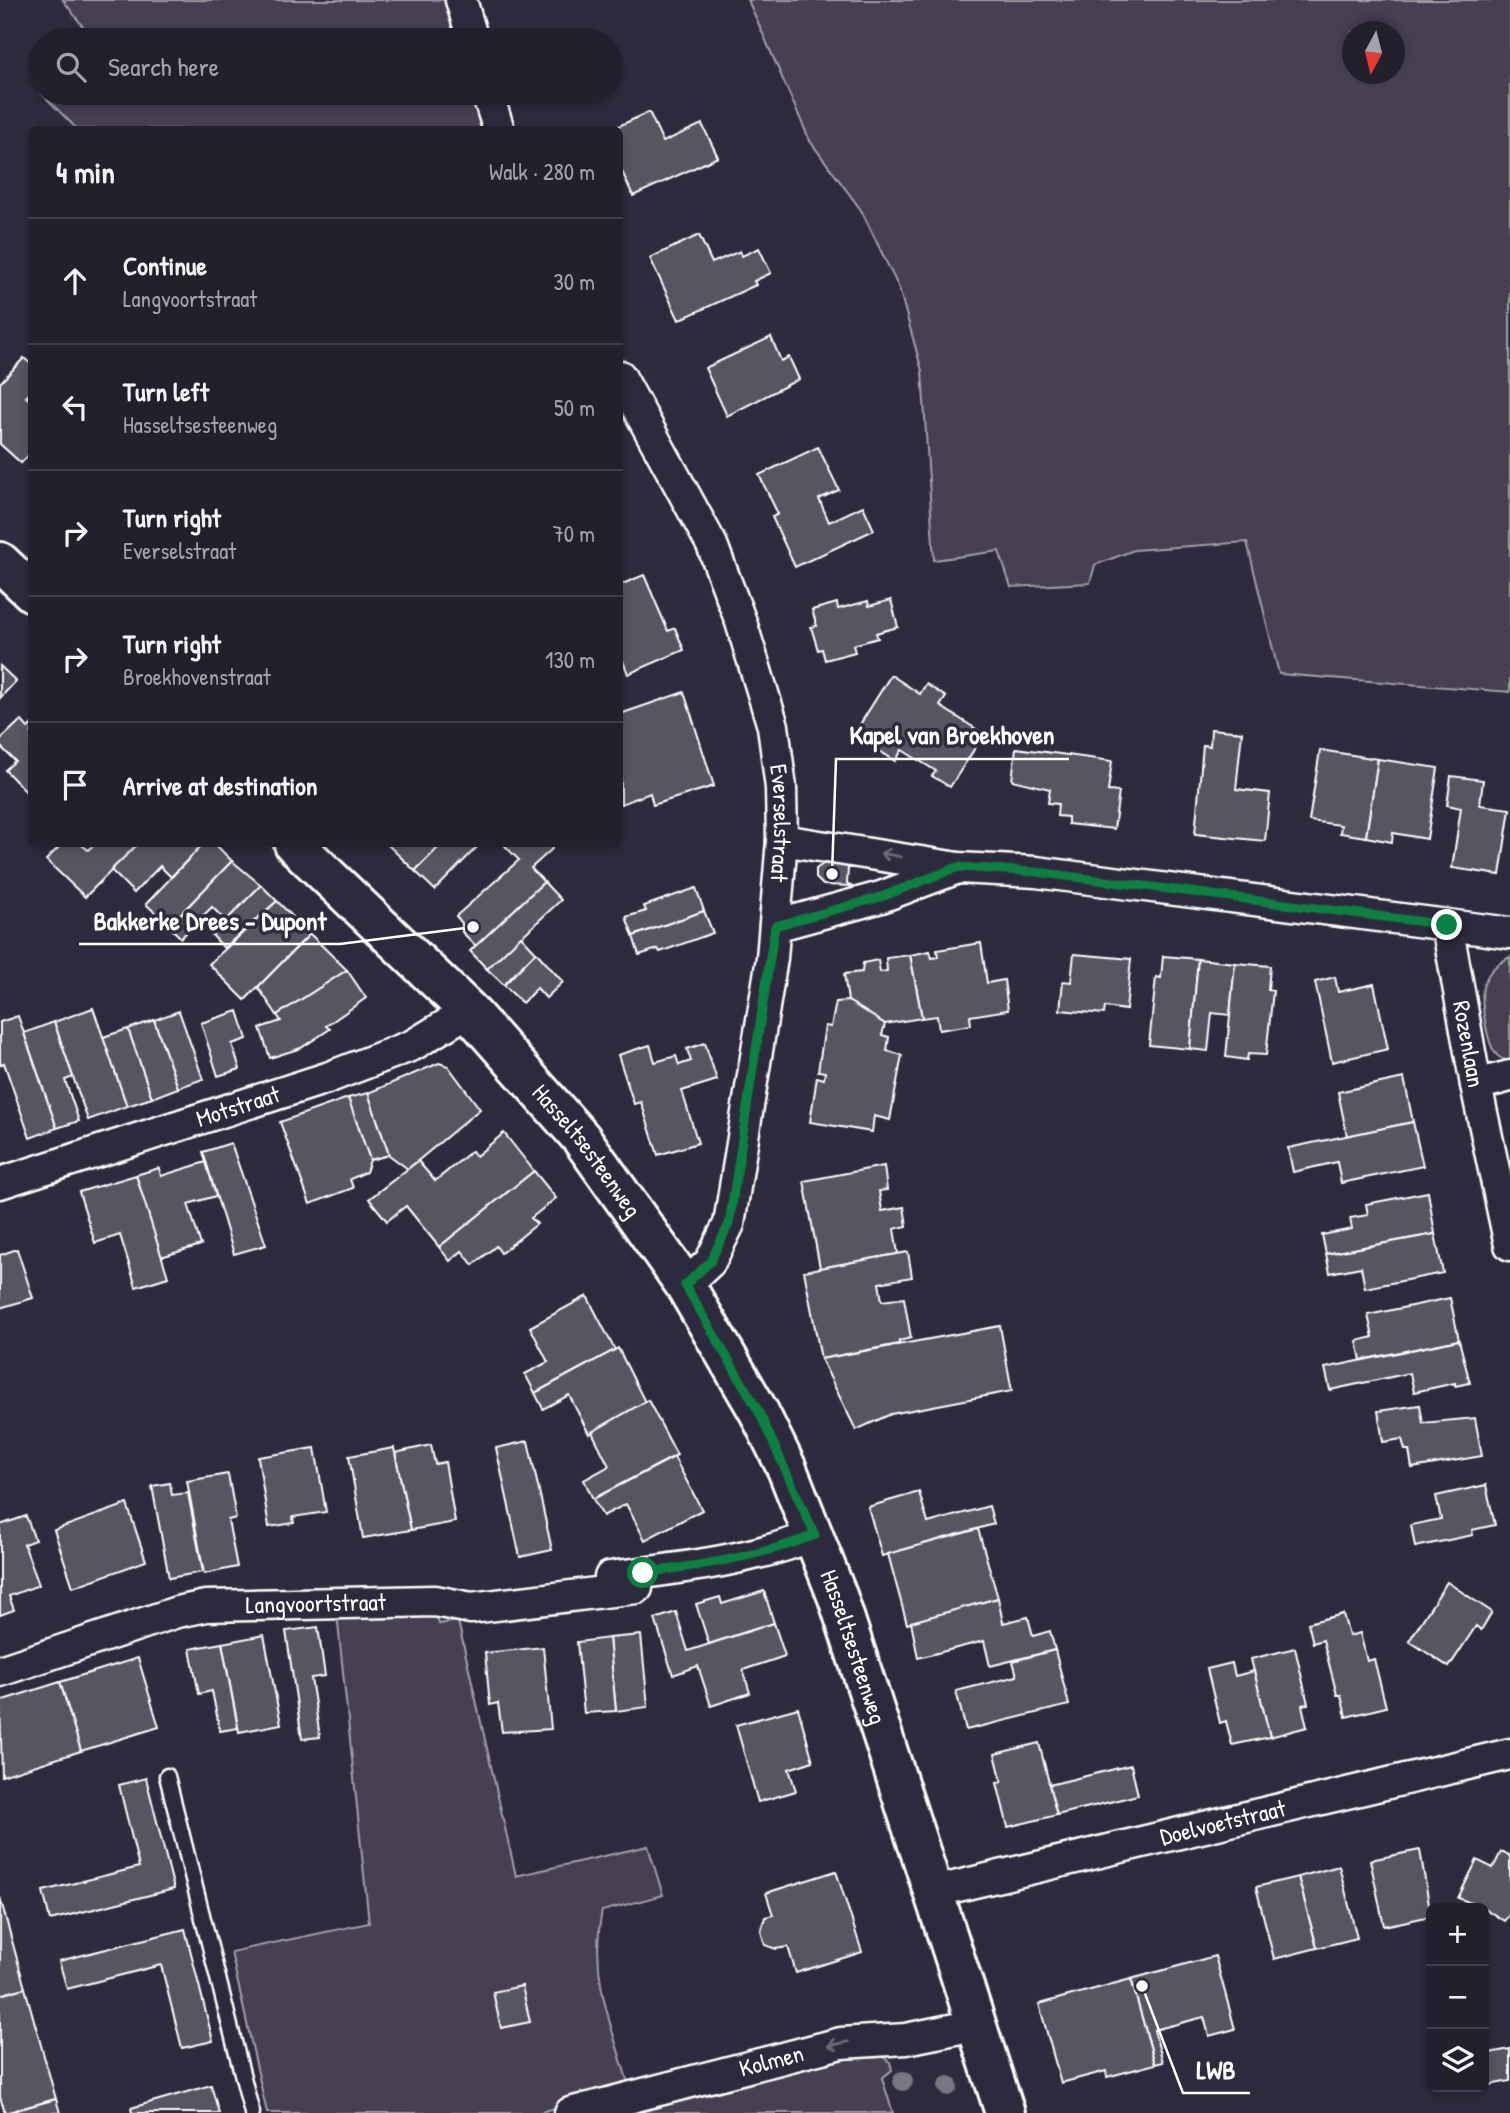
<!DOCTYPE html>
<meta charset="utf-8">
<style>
body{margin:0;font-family:"Patrick Hand",sans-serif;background:#2f2d3a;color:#f1f3f6}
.controls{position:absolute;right:21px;bottom:21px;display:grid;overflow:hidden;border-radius:10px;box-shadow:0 4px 10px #0003}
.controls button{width:63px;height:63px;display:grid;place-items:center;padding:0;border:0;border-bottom:2px solid #403e4a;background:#23202e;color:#f1f3f6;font:35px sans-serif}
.compass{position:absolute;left:1342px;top:21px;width:63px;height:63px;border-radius:50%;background:#23202e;box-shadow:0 4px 10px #0003;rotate:187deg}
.stop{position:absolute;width:21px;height:21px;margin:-16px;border:5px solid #0b8043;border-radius:50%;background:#fff}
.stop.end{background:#0b8043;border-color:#fff;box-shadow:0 2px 7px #0008}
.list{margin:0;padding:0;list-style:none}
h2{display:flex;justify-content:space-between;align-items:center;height:91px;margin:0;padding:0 28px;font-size:30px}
h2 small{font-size:23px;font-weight:400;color:#a3a3aa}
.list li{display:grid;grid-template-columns:46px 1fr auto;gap:21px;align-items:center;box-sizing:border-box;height:126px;padding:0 28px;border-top:2px solid #403e4a}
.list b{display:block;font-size:26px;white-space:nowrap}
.list p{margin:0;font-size:23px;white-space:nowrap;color:#a3a3aa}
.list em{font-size:23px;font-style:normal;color:#a3a3aa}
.icon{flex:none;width:38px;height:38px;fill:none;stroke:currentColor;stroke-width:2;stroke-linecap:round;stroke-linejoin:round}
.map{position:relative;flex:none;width:1510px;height:2113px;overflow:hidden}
.search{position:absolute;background:#23202e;box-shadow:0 4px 10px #0003;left:28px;top:28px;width:595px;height:77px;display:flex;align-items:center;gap:18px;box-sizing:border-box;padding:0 24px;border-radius:38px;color:#a3a3aa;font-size:26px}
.panel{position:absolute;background:#23202e;box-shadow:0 4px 10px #0003;left:28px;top:126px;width:595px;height:721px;border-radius:10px}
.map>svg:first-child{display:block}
.green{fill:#464152;stroke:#a2a0a8;stroke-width:2;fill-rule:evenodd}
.building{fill:#595564;stroke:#fff;stroke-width:2}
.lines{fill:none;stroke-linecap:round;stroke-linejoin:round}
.lane-casing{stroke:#fff;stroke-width:19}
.street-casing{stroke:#fff;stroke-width:35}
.secondary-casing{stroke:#fff;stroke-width:44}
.lane{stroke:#2f2a3d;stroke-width:14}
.street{stroke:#2f2a3d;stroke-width:30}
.secondary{stroke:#2f2a3d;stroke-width:38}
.tree{fill:#797582}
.oneway{stroke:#6d6a77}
.route{stroke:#0b8043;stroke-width:9}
.labels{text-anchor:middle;stroke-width:7;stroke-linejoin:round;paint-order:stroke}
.street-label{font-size:24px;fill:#fff;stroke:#2f2a3d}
.leader{fill:none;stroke:#fff;stroke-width:2.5}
.callout-dot{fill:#fff;stroke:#2f2a3d;stroke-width:2.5}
.callout-label{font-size:26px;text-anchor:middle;font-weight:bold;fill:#fff;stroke:#2f2a3d;stroke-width:7;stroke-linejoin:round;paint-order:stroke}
</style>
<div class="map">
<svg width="1510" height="2113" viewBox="0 0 1510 2113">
<rect width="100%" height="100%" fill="#2f2a3d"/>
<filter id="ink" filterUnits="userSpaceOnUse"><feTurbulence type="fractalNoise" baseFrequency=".0143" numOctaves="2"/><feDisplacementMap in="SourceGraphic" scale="14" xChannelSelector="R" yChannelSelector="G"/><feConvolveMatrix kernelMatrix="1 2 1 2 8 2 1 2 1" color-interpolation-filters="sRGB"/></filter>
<g filter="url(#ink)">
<g class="green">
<polygon points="63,0 445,0 456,40 93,40"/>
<path d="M748 0H1510V692L1279 674 1247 542 1134 550 1095 565 1090 583 1011 587 999 551 934 560 922 371 899 288 861 210 810 141ZM1352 32H1394V74H1352Z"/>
<polygon points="40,92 471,93 481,129 77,129"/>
<path d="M1510 957V1061C1504 1060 1499 1058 1496 1054 1487 1044 1479 996 1484 984 1489 970 1497 964 1510 957Z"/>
<path d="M436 1613 439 1624 458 1621 516 1876 648 1846 663 1895 602 1911C589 1974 611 2025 629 2086L538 2113H267L231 1952 369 1923 337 1614Z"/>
<polygon points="853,2050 878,2052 890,2062 892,2070 882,2078 893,2113 608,2113"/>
</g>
<g class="building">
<polygon points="649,112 663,142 702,124 718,157 633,196 620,167 620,130 610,130"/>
<polygon points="699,235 712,263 740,251 742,256 759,248 771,273 754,281 756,285 679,320 650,258"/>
<polygon points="771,337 781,361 789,357 799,379 727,416 705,368"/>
<polygon points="24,358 32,365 32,391 26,397 32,402 32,452 21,463 0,444 0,383"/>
<polygon points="818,447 839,490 819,499 829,522 863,506 874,530 795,567 772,517 778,514 759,475"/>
<polygon points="644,575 668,631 675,628 684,650 628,674 620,653 620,585"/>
<polygon points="891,600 898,627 876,633 878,638 853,645 855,652 825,660 822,649 818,650 811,627 817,626 812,610 837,603 838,609 868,601 869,606"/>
<polygon points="0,666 16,681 0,698"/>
<polygon points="891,675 920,694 926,684 946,697 940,706 984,734 950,787 932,776 936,771 902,750 895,761 854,734"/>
<polygon points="684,692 714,786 653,805 650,793 621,804 620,714"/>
<polygon points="21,720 28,728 32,724 30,796 5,770 15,761 0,746 0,740"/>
<polygon points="1211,729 1242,732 1236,789 1270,793 1265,841 1195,834 1203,745 1210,746"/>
<polygon points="1016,748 1112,761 1108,791 1119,792 1114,829 1068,824 1068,817 1057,816 1058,804 1048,803 1050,789 1012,780"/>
<polygon points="1320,750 1378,759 1366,837 1340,833 1341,825 1309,821"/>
<polygon points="1378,759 1438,768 1427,839 1393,833 1392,842 1366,837"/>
<polygon points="1451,776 1483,780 1480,805 1510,809 1500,875 1452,868 1461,808 1447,805"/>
<polygon points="62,844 81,844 88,850 95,844 138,844 85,897 46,860"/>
<polygon points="138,844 203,844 171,877 160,866 134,893 111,870"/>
<polygon points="203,844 215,844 232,861 169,926 146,904"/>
<polygon points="387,844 442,844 415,871"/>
<polygon points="442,844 480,844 435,890 415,871"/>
<polygon points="508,844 550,844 552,849 531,868 544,882 476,946 462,932 462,923 456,916 519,860 505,846"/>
<polygon points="232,861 261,885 226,921 212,907 181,938 169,926"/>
<polygon points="823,864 852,864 852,868 848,868 847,883 851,886 823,885 816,878 816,869"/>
<polygon points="544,882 561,900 487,969 470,951"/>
<polygon points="261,885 277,901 224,948 212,935"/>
<polygon points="696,888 704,911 633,936 626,917 646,911 644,906"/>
<polygon points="277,901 310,934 245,1000 209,964"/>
<polygon points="704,911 713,933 660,952 658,949 639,955 633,936"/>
<polygon points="310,934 347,970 277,1015 258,987"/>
<polygon points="521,936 536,952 504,985 487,969"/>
<polygon points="981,943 987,983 1004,980 1008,1010 970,1016 971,1025 939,1030 937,1016 922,1018 910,955 930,951 932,958 938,957 937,950"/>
<polygon points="536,952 563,982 546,998 537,988 522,1003 504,985"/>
<polygon points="1074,954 1131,959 1126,1010 1105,1007 1104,1014 1060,1010 1063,981 1071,982"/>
<polygon points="910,955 922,1018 885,1024 848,1001 844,974 862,972 863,963 878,960 880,972 887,971 886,958"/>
<polygon points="1163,956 1198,959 1190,1049 1149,1045 1156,977 1161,978"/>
<polygon points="1198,959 1235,963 1230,1015 1212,1013 1208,1051 1190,1049"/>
<polygon points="1235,963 1270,966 1268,990 1273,991 1266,1055 1248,1054 1247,1060 1226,1057"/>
<polygon points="347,970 366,998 326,1026 330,1029 301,1048 270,1058 260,1028 281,1021 277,1015"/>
<polygon points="1335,977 1338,992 1374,984 1388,1049 1332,1062 1315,982"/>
<polygon points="848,1001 885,1024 882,1035 889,1037 887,1051 902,1055 890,1120 874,1116 872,1132 810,1122 817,1077 824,1079 825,1072 818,1071 825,1026 831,1027 836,1002"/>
<polygon points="93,1008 127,1106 88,1120 54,1022"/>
<polygon points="179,1011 203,1079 178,1088 154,1020"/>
<polygon points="238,1011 247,1039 232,1044 240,1069 218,1076 201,1023"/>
<polygon points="18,1016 57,1128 30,1138 4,1063 0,1065 0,1022"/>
<polygon points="154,1020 178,1088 152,1098 128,1029"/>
<polygon points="54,1022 73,1077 65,1080 79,1121 57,1128 24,1033"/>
<polygon points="128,1029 152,1098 127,1106 103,1037"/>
<polygon points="705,1043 717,1080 682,1091 698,1143 658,1155 641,1102 634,1104 618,1055 650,1045 655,1062 676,1056 679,1065 691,1061 687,1049"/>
<polygon points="439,1063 448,1066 480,1109 408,1169 389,1155 368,1093"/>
<polygon points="1404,1078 1413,1122 1347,1136 1338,1092"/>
<polygon points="368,1093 389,1155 370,1160 348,1098"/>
<polygon points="348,1098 370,1160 366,1172 350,1179 353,1188 310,1204 280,1122"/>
<polygon points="1413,1122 1423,1166 1341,1183 1337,1162 1293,1172 1288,1148"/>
<polygon points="504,1133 534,1171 439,1247 406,1206 387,1221 369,1199 418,1161 435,1181 472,1151 476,1156"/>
<polygon points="231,1143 266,1245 234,1254 203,1152"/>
<polygon points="206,1162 216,1196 188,1204 201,1245 161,1257 136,1175 159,1168 161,1176"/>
<polygon points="884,1166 887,1190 879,1191 882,1211 904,1207 907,1226 894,1229 898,1254 820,1268 804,1181"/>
<polygon points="534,1171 556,1198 531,1218 537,1224 501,1253 496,1246 473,1265 462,1251 450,1261 439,1247"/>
<polygon points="136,1175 168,1277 136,1287 120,1235 95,1243 79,1192"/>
<polygon points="1428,1192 1435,1234 1326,1254 1322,1235 1352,1229 1350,1218 1368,1215 1366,1204"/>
<polygon points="1435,1234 1443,1273 1365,1288 1361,1267 1330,1273 1326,1254"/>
<polygon points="17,1249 33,1298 0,1308 0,1255"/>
<polygon points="908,1252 912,1277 879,1283 882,1301 904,1298 911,1338 899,1341 899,1344 821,1359 804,1271"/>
<polygon points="587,1296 615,1350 535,1393 525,1374 548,1362 530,1327"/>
<polygon points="1450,1298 1459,1340 1361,1360 1357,1341 1373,1337 1368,1315"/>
<polygon points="1000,1326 1012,1391 891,1414 856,1430 821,1359"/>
<polygon points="1459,1340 1470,1383 1455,1386 1455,1383 1414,1392 1410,1373 1330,1390 1325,1368"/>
<polygon points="618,1348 645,1402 589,1434 569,1395 543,1409 535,1393"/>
<polygon points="648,1400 677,1455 593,1499 584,1480 609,1466 592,1432"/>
<polygon points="1420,1405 1423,1423 1475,1418 1482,1456 1412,1468 1409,1450 1405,1450 1402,1439 1383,1442 1378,1411"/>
<polygon points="528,1441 552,1550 520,1557 496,1448"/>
<polygon points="431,1445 435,1464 445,1462 455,1522 411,1530 395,1453"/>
<polygon points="315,1448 326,1512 293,1517 294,1523 269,1527 258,1457"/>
<polygon points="394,1448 411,1530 363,1538 349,1456"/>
<polygon points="674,1457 702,1510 645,1540 626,1504 603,1516 593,1499"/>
<polygon points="228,1474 236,1518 228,1520 237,1567 204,1574 187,1481"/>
<polygon points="170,1483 172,1495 188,1493 203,1572 169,1578 152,1486"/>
<polygon points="1486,1485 1495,1525 1472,1530 1473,1535 1415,1547 1411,1525 1441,1519 1436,1496"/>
<polygon points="919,1492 928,1523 989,1506 994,1524 882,1556 868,1507"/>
<polygon points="127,1504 146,1561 73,1587 54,1530"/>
<polygon points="26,1516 35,1540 24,1544 39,1585 9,1596 14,1610 0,1615 0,1525"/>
<polygon points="978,1529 998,1598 907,1624 888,1554"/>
<polygon points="1447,1582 1492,1612 1481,1630 1476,1626 1449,1667 1409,1641"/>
<polygon points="764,1591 774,1623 709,1644 696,1604 720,1597 722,1604"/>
<polygon points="998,1598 1003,1623 1028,1617 1033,1636 1050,1631 1055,1650 990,1666 984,1641 918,1658 911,1622"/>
<polygon points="676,1612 688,1651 774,1623 785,1656 743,1670 750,1693 711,1706 698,1666 673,1675 655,1619"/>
<polygon points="1343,1614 1349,1636 1360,1633 1367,1661 1374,1659 1386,1707 1346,1717 1341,1695 1337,1695 1323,1640 1313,1643 1308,1623"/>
<polygon points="318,1627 325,1676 311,1678 320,1737 302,1739 286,1631"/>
<polygon points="264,1635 281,1724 239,1732 222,1643"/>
<polygon points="641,1635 648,1707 616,1711 609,1638"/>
<polygon points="609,1638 616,1711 584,1713 577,1642"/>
<polygon points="222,1643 238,1728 220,1731 212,1691 199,1694 190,1649"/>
<polygon points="543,1647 551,1729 502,1732 498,1703 490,1705 485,1653"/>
<polygon points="1295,1648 1308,1704 1302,1705 1307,1727 1270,1737 1251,1659"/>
<polygon points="1055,1650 1069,1705 966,1730 956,1691 1017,1676 1013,1661"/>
<polygon points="138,1658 159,1727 81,1751 60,1682"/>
<polygon points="1232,1663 1235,1676 1254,1671 1270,1737 1232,1745 1226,1721 1220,1723 1207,1669"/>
<polygon points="60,1682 81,1751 2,1776 0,1701"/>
<polygon points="798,1708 813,1761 789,1769 796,1791 758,1802 736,1725"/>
<polygon points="1039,1743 1057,1815 1008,1827 997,1783 1002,1782 995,1754"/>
<polygon points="1131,1765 1138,1795 1057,1815 1049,1785"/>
<polygon points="146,1778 174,1889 50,1920 43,1891 139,1867 119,1785"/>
<polygon points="1420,1850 1431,1916 1384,1926 1370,1860"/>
<polygon points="1501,1852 1510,1856 1510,1914 1504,1921 1484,1908 1458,1898 1477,1860 1493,1868"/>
<polygon points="1339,1866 1357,1938 1317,1948 1298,1877"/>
<polygon points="836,1871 862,1952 796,1973 788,1947 776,1949 765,1945 761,1931 765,1917 773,1915 766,1893"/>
<polygon points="1298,1877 1317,1948 1274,1959 1256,1887"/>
<polygon points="0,1897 25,1988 0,1995"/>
<polygon points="185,1929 213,2041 182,2048 161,1965 67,1989 59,1961"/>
<polygon points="1215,1956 1235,2029 1209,2036 1204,2017 1154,2030 1163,2062 1155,2064 1131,1979"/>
<polygon points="1131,1979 1155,2064 1107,2077 1106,2071 1061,2083 1039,2004"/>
<polygon points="522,1986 530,2022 501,2028 493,1992"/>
<polygon points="25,1988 56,2099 5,2113 0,2097 0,1995"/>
<polygon points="1510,2049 1510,2081 1484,2086 1484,2054"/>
<polygon points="211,2085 219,2113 132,2113 131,2108"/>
<polygon points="56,2099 60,2113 6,2113"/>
</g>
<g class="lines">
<g class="lane-casing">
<polyline id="lane" points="167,1776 252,2113"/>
</g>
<g class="street-casing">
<g id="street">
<polyline points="461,0 473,40"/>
<polyline points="487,93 499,130"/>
<path id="s1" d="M620 376 712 545 741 622 773 726 781 788 782 840 772 958 729 1224 710 1262 685 1285"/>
<polyline points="782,840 958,868 1036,872 1510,933"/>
<path id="s2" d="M1447 925 1476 1085 1510 1245"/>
<polyline points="775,926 881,897 958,868"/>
<polyline points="1476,1085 1510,1076"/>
<path id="s3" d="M0 1183 327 1078 413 1045 469 1011"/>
<path d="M610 1577C680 1568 749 1561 815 1535"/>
<path id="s4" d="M0 1671 177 1612 206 1606 435 1601 471 1608 637 1588"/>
<path id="s5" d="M933 1892 1510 1754"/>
<path id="s6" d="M570 2113 841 2043 906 2039 975 2025"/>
</g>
</g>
<g class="secondary-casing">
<g id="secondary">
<polyline points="0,562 32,592"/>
<path id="s7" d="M294 844 469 1011 581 1138 685 1285 759 1412 787 1469 838 1598 1005 2113"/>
</g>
</g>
<use href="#lane" class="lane"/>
<use href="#street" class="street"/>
<use href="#secondary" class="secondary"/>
</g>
<g class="tree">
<circle cx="903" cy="2081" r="10"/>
<circle cx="948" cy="2086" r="10"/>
</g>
<defs><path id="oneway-shaft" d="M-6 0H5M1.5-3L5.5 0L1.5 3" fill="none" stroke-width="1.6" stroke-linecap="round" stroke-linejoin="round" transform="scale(1.75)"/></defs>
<g class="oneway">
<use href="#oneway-shaft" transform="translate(891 855) rotate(-170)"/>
<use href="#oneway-shaft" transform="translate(838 2044) rotate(169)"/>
</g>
</g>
<g class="lines" filter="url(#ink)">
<path class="route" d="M643 1573C702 1565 759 1557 815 1535L759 1412 685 1285 710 1262 729 1224 775 926 881 897 958 867 1036 872 1447 925"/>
</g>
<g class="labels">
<g class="street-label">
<text dy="8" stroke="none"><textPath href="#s1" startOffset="481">Everselstraat</textPath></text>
<text dy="8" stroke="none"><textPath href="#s2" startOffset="121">Rozenlaan</textPath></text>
<text dy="8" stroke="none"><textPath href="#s3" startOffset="250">Motstraat</textPath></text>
<text dy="8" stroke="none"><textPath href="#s7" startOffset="425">Hasseltsesteenweg</textPath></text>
<text dy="8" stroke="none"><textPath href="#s4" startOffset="326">Langvoortstraat</textPath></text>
<text dy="8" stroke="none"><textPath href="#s7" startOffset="992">Hasseltsesteenweg</textPath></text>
<text dy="8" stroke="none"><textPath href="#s5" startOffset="298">Doelvoetstraat</textPath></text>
<text dy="8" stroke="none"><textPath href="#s6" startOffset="208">Kolmen</textPath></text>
</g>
</g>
<path class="leader" d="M832 874L836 759H1069M473 927L340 944H79M1142 1986L1183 2093H1250"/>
<g class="callout-dot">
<circle cx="832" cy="874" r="7"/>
<circle cx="473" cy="927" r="7"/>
<circle cx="1142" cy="1986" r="7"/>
</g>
<g class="callout-label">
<text x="952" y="744">Kapel van Broekhoven</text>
<text x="210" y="930">Bakkerke Drees - Dupont</text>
<text x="1216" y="2079">LWB</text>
</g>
</svg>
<div class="controls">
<button>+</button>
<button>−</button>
<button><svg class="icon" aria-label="layers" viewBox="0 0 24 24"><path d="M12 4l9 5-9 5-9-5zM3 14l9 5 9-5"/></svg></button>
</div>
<svg class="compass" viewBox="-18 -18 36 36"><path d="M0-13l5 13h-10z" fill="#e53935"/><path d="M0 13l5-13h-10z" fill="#a3a3aa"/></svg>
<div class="stop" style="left:643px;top:1573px"></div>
<div class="stop end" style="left:1447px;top:925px"></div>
<div class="search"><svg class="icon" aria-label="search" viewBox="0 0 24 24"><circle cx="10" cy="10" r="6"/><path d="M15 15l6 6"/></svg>Search here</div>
<section class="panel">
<h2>4 min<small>Walk · 280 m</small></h2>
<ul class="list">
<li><svg class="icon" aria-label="ahead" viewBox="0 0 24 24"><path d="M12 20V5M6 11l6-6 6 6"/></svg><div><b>Continue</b><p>Langvoortstraat</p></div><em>30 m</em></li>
<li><svg class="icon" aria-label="left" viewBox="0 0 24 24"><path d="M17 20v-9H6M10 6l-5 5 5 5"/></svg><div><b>Turn left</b><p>Hasseltsesteenweg</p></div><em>50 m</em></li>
<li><svg class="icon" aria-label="right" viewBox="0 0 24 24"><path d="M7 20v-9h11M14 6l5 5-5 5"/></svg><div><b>Turn right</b><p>Everselstraat</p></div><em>70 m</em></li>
<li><svg class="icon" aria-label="right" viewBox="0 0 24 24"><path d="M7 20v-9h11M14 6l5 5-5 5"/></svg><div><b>Turn right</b><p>Broekhovenstraat</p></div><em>130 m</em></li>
<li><svg class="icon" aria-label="arrive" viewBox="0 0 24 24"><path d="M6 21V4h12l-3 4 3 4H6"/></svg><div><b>Arrive at destination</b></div></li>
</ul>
</section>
</div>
